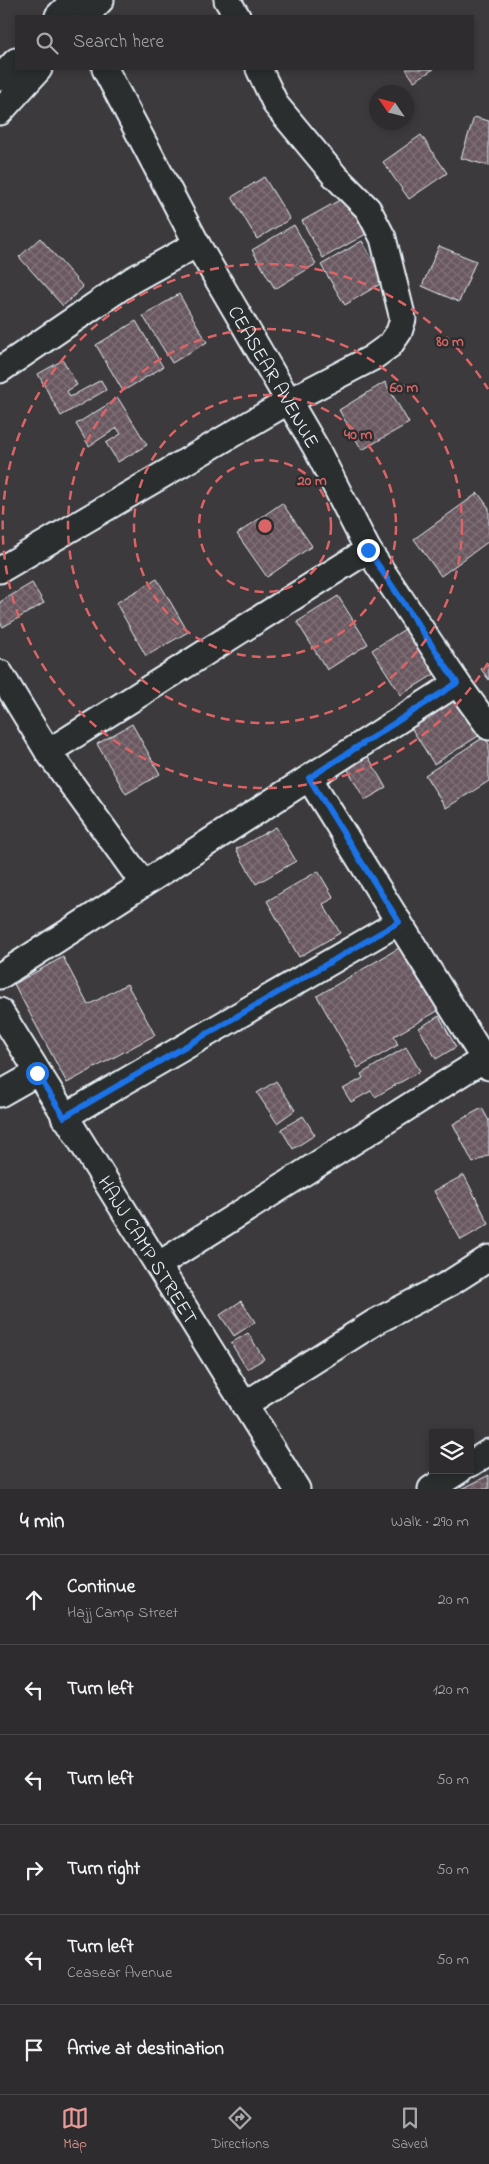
<!DOCTYPE html>
<meta charset="utf-8">
<style>
body{margin:0;font-family:"Indie Flower",sans-serif;background:#363436;color:#f1f3f6}
.controls{position:absolute;right:15px;bottom:15px;display:grid;overflow:hidden;border-radius:0px;box-shadow:0 2px 8px #0003}
.controls button{width:45px;height:45px;display:grid;place-items:center;padding:0;border:0;border-bottom:1px solid #49484a;background:#2e2c2e;color:#f1f3f6;font:25px sans-serif}
.compass{position:absolute;left:369px;top:85px;width:45px;height:45px;border-radius:50%;background:#2e2c2e;box-shadow:0 2px 8px #0003;rotate:305deg}
.stop{position:absolute;width:15px;height:15px;margin:-11px;border:4px solid #1a73e8;border-radius:50%;background:#fff}
.stop.end{background:#1a73e8;border-color:#fff;box-shadow:0 1px 5px #0008}
.list{margin:0;padding:0;list-style:none}
h2{display:flex;justify-content:space-between;align-items:center;height:65px;margin:0;padding:0 20px;font-size:21px}
h2 small{font-size:16px;font-weight:400;color:#a7a7aa}
.list li{display:grid;grid-template-columns:32px 1fr auto;gap:15px;align-items:center;box-sizing:border-box;height:90px;padding:0 20px;border-top:1px solid #49484a}
.list b{display:block;font-size:19px;white-space:nowrap}
.list p{margin:0;font-size:16px;white-space:nowrap;color:#a7a7aa}
.list em{font-size:16px;font-style:normal;color:#a7a7aa}
.icon{flex:none;width:28px;height:28px;fill:none;stroke:currentColor;stroke-width:2;stroke-linecap:round;stroke-linejoin:round}
.map{position:relative;flex:none;width:489px;height:1489px;overflow:hidden}
.search{position:absolute;background:#2e2c2e;box-shadow:0 2px 8px #0003;left:15px;right:15px;top:15px;height:55px;display:flex;align-items:center;gap:12px;box-sizing:border-box;padding:0 18px;border-radius:0px;color:#a7a7aa;font-size:19px}
.sheet{height:605px;background:#2e2c2e}
nav{display:flex;justify-content:space-around;align-items:center;box-sizing:border-box;height:70px;border-top:1px solid #49484a;background:#2e2c2e;font-size:14px;color:#a7a7aa}
nav a{display:grid;justify-items:center;gap:2px}
nav .on{color:#e69b98}
.map>svg:first-child{display:block}
.building{fill:url(#building-cross-hatch);stroke:#e8f1f8}
.lines{fill:none;stroke-linecap:round;stroke-linejoin:round}
.minor-casing{stroke:#e8f1f8;stroke-width:29}
.minor{stroke:#2a2d2e;stroke-width:25}
.route{stroke:#1a73e8;stroke-width:6}
.ring{fill:none;stroke:#db6466;stroke-width:2.5;stroke-dasharray:9 6}
.labels{text-anchor:middle;stroke-width:4.5;stroke-linejoin:round;paint-order:stroke}
.street-label{font-size:20px;fill:#e8f1f8;stroke:#2a2d2e}
.centre{fill:#db6466;stroke:#2a2d2e;stroke-width:2.5}
.ring-label{font-size:15px;text-anchor:middle;font-weight:bold;fill:#db6466;stroke:#2a2d2e;stroke-width:4.5;stroke-linejoin:round;paint-order:stroke}
</style>
<div class="map">
<svg width="489" height="1489" viewBox="0 0 489 1489">
<defs>
<pattern id="building-cross-hatch" width="8" height="8" patternUnits="userSpaceOnUse" patternTransform="scale(1.25)"><rect width="8" height="8" fill="#6a5860"/><path d="M0 0l8 8M0 8l8-8" fill="none" stroke="#7f7078"/></pattern>
</defs>
<rect width="100%" height="100%" fill="#3d3a3d"/>
<filter id="ink" filterUnits="userSpaceOnUse"><feTurbulence type="fractalNoise" baseFrequency=".02" numOctaves="2"/><feDisplacementMap in="SourceGraphic" scale="10" xChannelSelector="R" yChannelSelector="G"/><feConvolveMatrix kernelMatrix="1 2 1 2 8 2 1 2 1" color-interpolation-filters="sRGB"/></filter>
<g filter="url(#ink)">
<g class="building">
<polygon points="406,69 434,69 414,81"/>
<polygon points="474,117 489,121 489,166 461,158"/>
<polygon points="421,135 447,173 409,199 383,162"/>
<polygon points="264,177 290,219 257,239 232,197"/>
<polygon points="345,197 366,234 323,258 302,221"/>
<polygon points="294,225 316,264 275,289 252,250"/>
<polygon points="40,238 83,287 63,306 19,257"/>
<polygon points="362,241 385,281 345,305 321,265"/>
<polygon points="439,246 476,261 459,302 422,286"/>
<polygon points="179,294 207,342 172,363 143,316"/>
<polygon points="136,321 163,367 123,391 96,345"/>
<polygon points="63,360 77,385 67,391 70,397 101,380 106,390 61,416 38,374"/>
<polygon points="385,382 409,423 362,450 339,410"/>
<polygon points="118,398 147,445 118,462 106,443 121,434 117,428 89,446 76,424"/>
<polygon points="478,493 489,508 489,541 441,576 414,539"/>
<polygon points="282,503 312,546 267,577 237,534"/>
<polygon points="157,579 188,632 146,656 116,603"/>
<polygon points="32,583 44,603 3,627 0,622 0,602"/>
<polygon points="338,596 368,644 327,670 297,622"/>
<polygon points="413,624 441,670 401,695 372,650"/>
<polygon points="489,663 489,680 481,669"/>
<polygon points="459,695 483,733 434,764 410,726"/>
<polygon points="132,724 160,774 126,794 97,744"/>
<polygon points="484,737 489,744 489,781 446,808 425,775"/>
<polygon points="365,751 386,788 365,800 344,763"/>
<polygon points="276,827 296,861 256,884 236,849"/>
<polygon points="318,871 334,898 323,904 340,933 299,957 267,901"/>
<polygon points="404,945 441,1009 394,1036 398,1045 358,1068 317,996"/>
<polygon points="63,957 88,1005 127,984 155,1035 67,1083 14,984"/>
<polygon points="439,1016 456,1047 436,1059 419,1028"/>
<polygon points="406,1047 420,1071 375,1097 371,1091 351,1102 343,1089 363,1078 361,1074"/>
<polygon points="276,1081 295,1110 277,1123 257,1093"/>
<polygon points="482,1108 489,1121 489,1155 473,1163 453,1124"/>
<polygon points="303,1116 315,1135 293,1149 281,1129"/>
<polygon points="464,1175 489,1224 461,1240 434,1191"/>
<polygon points="241,1301 255,1322 234,1336 220,1315"/>
<polygon points="248,1333 264,1359 247,1369 231,1343"/>
<polygon points="489,1475 489,1489 462,1489"/>
</g>
<g class="lines">
<g class="minor-casing">
<g id="minor">
<polyline points="227,0 237,16"/>
<polyline points="58,16 74,0"/>
<polyline points="86,16 101,0"/>
<path id="s1" d="M105 69 197 244 316 448 368 550 457 683 489 727"/>
<polyline points="0,78 16,61"/>
<polyline points="0,112 39,69"/>
<polyline points="0,370 132,280 197,244"/>
<polyline points="0,570 289,401 372,358 390,345 399,332 403,319 383,238 368,209 335,176 276,105 259,69"/>
<polyline points="0,673 48,752 143,883"/>
<polyline points="48,752 368,550"/>
<polyline points="309,778 489,1067"/>
<polyline points="0,976 457,683"/>
<path id="s2" d="M0 1011 297 1489"/>
<polyline points="0,1094 37,1073"/>
<polyline points="64,1117 399,922"/>
<polyline points="158,1265 484,1059"/>
<polyline points="244,1405 375,1322 450,1283 489,1258"/>
<polyline points="470,1464 489,1452"/>
<polyline points="431,1489 460,1470"/>
</g>
</g>
<use href="#minor" class="minor"/>
</g>
</g>
<g class="lines" filter="url(#ink)">
<polyline class="route" points="37,1073 64,1117 399,922 309,778 457,683 368,550"/>
</g>
<g class="ring">
<circle cx="265" cy="526" r="66"/>
<circle cx="265" cy="526" r="131"/>
<circle cx="265" cy="526" r="197"/>
<path d="M488 663A262 262 0 1 1 488 389"/>
</g>
<g class="labels">
<g class="street-label">
<text dy="7" stroke="none"><textPath href="#s1" startOffset="351">CEASEAR AVENUE</textPath></text>
<text dy="7" stroke="none"><textPath href="#s2" startOffset="281">HAJJ CAMP STREET</textPath></text>
</g>
</g>
<circle cx="265" cy="526" r="8" class="centre"/>
<g class="ring-label">
<text x="450" y="346">80 m</text>
<text x="404" y="392">60 m</text>
<text x="358" y="439">40 m</text>
<text x="312" y="485">20 m</text>
</g>
</svg>
<div class="controls">
<button><svg class="icon" aria-label="layers" viewBox="0 0 24 24"><path d="M12 4l9 5-9 5-9-5zM3 14l9 5 9-5"/></svg></button>
</div>
<svg class="compass" viewBox="-18 -18 36 36"><path d="M0-13l5 13h-10z" fill="#e53935"/><path d="M0 13l5-13h-10z" fill="#a7a7aa"/></svg>
<div class="stop" style="left:37px;top:1073px"></div>
<div class="stop end" style="left:368px;top:550px"></div>
<div class="search"><svg class="icon" aria-label="search" viewBox="0 0 24 24"><circle cx="10" cy="10" r="6"/><path d="M15 15l6 6"/></svg>Search here</div>
</div>
<section class="sheet">
<h2>4 min<small>Walk · 290 m</small></h2>
<ul class="list">
<li><svg class="icon" aria-label="ahead" viewBox="0 0 24 24"><path d="M12 20V5M6 11l6-6 6 6"/></svg><div><b>Continue</b><p>Hajj Camp Street</p></div><em>20 m</em></li>
<li><svg class="icon" aria-label="left" viewBox="0 0 24 24"><path d="M17 20v-9H6M10 6l-5 5 5 5"/></svg><div><b>Turn left</b></div><em>120 m</em></li>
<li><svg class="icon" aria-label="left" viewBox="0 0 24 24"><path d="M17 20v-9H6M10 6l-5 5 5 5"/></svg><div><b>Turn left</b></div><em>50 m</em></li>
<li><svg class="icon" aria-label="right" viewBox="0 0 24 24"><path d="M7 20v-9h11M14 6l5 5-5 5"/></svg><div><b>Turn right</b></div><em>50 m</em></li>
<li><svg class="icon" aria-label="left" viewBox="0 0 24 24"><path d="M17 20v-9H6M10 6l-5 5 5 5"/></svg><div><b>Turn left</b><p>Ceasear Avenue</p></div><em>50 m</em></li>
<li><svg class="icon" aria-label="arrive" viewBox="0 0 24 24"><path d="M6 21V4h12l-3 4 3 4H6"/></svg><div><b>Arrive at destination</b></div></li>
</ul>
</section>
<nav>
<a class="on"><svg class="icon" aria-label="map" viewBox="0 0 24 24"><path d="M3 6l6-2 6 2 6-2v14l-6 2-6-2-6 2zM9 4v14M15 6v14"/></svg>Map</a>
<a><svg class="icon" aria-label="directions" viewBox="0 0 24 24"><path d="M12 3l9 9-9 9-9-9zM9 14v-3h6M13 9l2 2-2 2"/></svg>Directions</a>
<a><svg class="icon" aria-label="saved" viewBox="0 0 24 24"><path d="M7 4h10v16l-5-4-5 4z"/></svg>Saved</a>
</nav>
